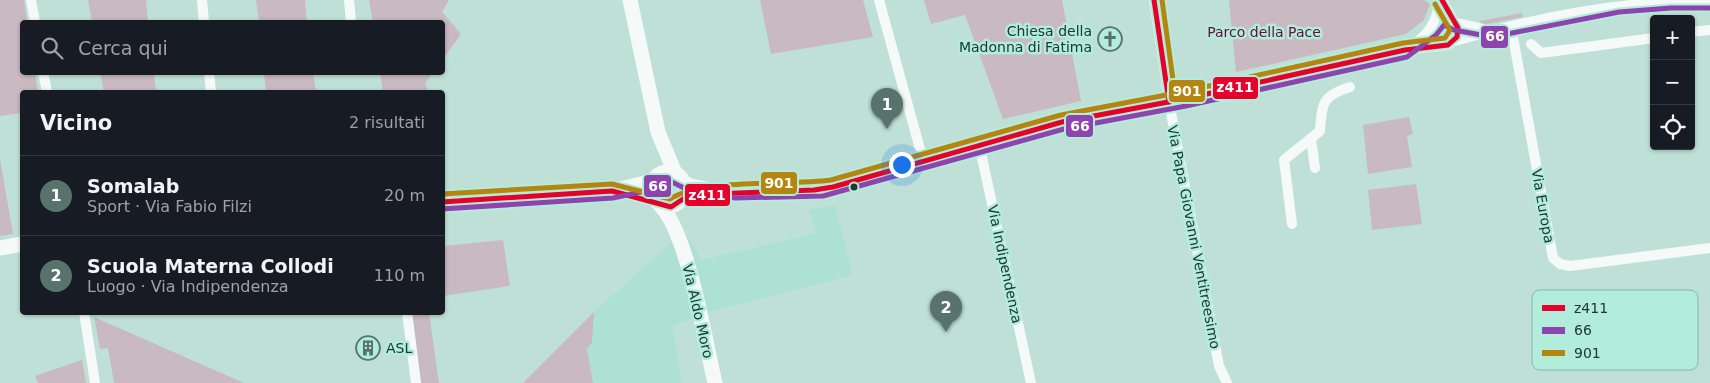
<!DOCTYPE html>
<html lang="it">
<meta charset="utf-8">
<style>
body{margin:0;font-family:"DejaVu Sans",sans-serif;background:#242831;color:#f1f3f6}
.controls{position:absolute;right:15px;top:15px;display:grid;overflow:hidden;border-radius:5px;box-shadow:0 1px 4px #0004}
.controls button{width:45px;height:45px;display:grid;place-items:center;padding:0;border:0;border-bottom:1px solid #363941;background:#171b24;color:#f1f3f6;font:25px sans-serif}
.you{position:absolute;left:901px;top:164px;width:18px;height:18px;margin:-12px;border:4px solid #fff;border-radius:50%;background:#1a73e8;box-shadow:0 0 0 8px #1a73e833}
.badge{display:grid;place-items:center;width:32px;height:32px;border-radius:50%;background:#58736b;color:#fff;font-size:16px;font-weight:700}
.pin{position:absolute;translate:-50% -41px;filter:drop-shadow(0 1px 2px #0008)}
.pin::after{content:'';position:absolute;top:26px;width:18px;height:15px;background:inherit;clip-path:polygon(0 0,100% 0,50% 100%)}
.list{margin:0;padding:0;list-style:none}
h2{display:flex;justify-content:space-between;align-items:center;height:65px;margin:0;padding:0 20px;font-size:21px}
h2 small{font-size:16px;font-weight:400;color:#9ea1a6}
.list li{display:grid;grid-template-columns:32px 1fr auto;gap:15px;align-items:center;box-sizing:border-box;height:80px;padding:0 20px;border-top:1px solid #363941}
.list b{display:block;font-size:19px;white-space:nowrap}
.list p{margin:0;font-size:16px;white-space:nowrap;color:#9ea1a6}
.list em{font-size:16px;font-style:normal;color:#9ea1a6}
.icon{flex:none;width:28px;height:28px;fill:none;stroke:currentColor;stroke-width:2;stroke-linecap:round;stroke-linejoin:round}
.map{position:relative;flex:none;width:1710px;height:383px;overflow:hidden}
.search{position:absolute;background:#171b24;box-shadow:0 1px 4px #0004;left:20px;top:20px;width:425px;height:55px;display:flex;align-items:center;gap:12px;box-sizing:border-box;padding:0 18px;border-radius:5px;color:#9ea1a6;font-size:19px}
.panel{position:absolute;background:#171b24;box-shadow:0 1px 4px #0004;left:20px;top:90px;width:425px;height:225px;border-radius:5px}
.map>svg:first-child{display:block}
.built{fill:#ade2d2}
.green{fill:#c9b9c1}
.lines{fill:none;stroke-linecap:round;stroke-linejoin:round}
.street{stroke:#f5faf9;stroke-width:10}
.secondary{stroke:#f5faf9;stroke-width:15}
.bus-1-casing{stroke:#b2eddb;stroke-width:9}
.bus-2-casing{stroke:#b2eddb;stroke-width:9}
.bus-3-casing{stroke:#b2eddb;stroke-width:9}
.bus-1{stroke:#e4002b;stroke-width:5}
.bus-2{stroke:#8e44ad;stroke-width:5}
.bus-3{stroke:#b6850f;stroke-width:5}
.bus-dot{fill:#203831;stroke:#b2eddb;stroke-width:2}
.labels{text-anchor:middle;stroke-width:5;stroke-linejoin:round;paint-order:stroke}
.poi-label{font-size:14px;fill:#203831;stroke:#b2eddb;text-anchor:end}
.park-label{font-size:14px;fill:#680b3e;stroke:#b2eddb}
.street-label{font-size:14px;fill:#203831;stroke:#b2eddb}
.key{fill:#b2eddb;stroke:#86b7a8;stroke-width:1}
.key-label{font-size:14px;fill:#203831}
.line-badge{stroke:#b2eddb;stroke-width:2}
.badge-label{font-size:14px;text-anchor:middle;font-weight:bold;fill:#fff}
</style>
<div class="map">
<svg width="1710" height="383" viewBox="0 0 1710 383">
<rect width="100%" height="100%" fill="#bfe0d6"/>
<polygon class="built" points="835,205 853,275 714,311 673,326 682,383 593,383 587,349 592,342 594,312 677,237 687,235 702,260 816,233 809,210"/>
<g class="green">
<polygon points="0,0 24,0 27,22 22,22 22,72 35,73 38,92 22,92 22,113 0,116"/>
<polygon points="88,0 146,0 148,22 92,22"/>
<polygon points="256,0 305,0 307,22 259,22"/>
<polygon points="369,0 449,0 442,12 461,34 443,59 442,22 373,22"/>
<polygon points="760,0 863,0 873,37 771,54"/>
<polygon points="924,0 1062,0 1081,101 1003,119 965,15 931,24"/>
<polygon points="1229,0 1424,0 1430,4 1424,20 1406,34 1236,72"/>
<polygon points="1522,13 1523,17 1481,25 1480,21"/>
<polygon points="100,73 154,73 156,91 104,92"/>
<polygon points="264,73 313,73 316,92 266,92"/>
<polygon points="380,73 380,72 433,73 425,83 428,92 383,92"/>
<polygon points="1409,117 1413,134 1407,136 1412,167 1368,174 1363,125"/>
<polygon points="0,159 13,234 0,236"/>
<polygon points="1416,184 1422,224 1372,230 1368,190"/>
<polygon points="503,240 510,286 443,296 443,246"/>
<polygon points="594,312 592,342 587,349 593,383 523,383"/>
<polygon points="412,313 429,313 439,383 421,383"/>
<polygon points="94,317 244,383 114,383 108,348 100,349"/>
<polygon points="82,360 86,383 38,383 35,376"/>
</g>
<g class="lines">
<g class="street">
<polyline points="31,0 35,22"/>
<polyline points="202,0 204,22"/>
<polyline points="349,0 351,22"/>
<polyline points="879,0 923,160"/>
<polyline points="1154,0 1171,113 1219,366 1227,383"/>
<polyline points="1456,23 1488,30"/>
<polyline points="1511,26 1553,258 1560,264 1570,266 1710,248"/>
<polyline points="1691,32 1710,30"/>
<path d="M1455 41C1538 17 1623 0 1710 1"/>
<polyline points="1531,44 1541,53 1654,38"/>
<path d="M1410 47C1428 35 1438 22 1439 0"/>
<polyline points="43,72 47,92"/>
<polyline points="209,72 211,92"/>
<polyline points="1311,139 1315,168"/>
<polyline points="979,144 1031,383"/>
<polyline points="682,179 692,184 721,189"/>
<polyline points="683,199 736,191 814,190 833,187 1062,122 1184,99 1405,50 1448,45 1457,37 1458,28 1442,0"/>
<path d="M1292 224 1284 160 1320 131C1322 103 1322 96 1350 87"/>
<polyline points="84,312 95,383"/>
<polyline points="407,312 416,383"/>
</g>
<g class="secondary">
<polyline points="630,0 658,132 675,173"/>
<circle cx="668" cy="189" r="17"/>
<polyline points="442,202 612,191 653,181"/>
<path d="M660 205C688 233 705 341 715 383"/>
<polyline points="0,248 22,244"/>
</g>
<g class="bus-1-casing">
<g id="bus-1">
<polyline points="1154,0 1169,102"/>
<polyline points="442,202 612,191 671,207 683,199 713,194 814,190 833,187 1062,122 1184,99 1405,50 1448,45 1457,37 1458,28 1442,0"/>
</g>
</g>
<g class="bus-2-casing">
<polyline id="bus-2" points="442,209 613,198 650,190 668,180 690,191 735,198 823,196 1064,129 1186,106 1407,57 1436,35 1444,25 1454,30 1492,37 1619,12 1671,8 1710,8"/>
</g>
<g class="bus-3-casing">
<g id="bus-3">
<polyline points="1162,0 1176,101"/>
<path d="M442 194 612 184 670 199C702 178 789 186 831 180L1061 115 1182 92 1403 43 1445 38 1450 30 1435 4"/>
</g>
</g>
<use href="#bus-1" class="bus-1"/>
<use href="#bus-2" class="bus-2"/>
<use href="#bus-3" class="bus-3"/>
</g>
<defs>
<g id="church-ring" transform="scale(1.25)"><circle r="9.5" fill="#b2eddb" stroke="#58736b" stroke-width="1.5"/><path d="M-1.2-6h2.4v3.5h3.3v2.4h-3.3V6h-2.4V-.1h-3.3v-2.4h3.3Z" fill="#58736b"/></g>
<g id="building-ring" transform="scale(1.25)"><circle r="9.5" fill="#b2eddb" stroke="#58736b" stroke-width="1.5"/><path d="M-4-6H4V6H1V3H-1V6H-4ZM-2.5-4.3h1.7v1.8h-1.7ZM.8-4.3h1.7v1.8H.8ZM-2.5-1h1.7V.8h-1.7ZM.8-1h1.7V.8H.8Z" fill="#58736b"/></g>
</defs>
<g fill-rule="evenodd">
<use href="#church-ring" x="1110" y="39"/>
<use href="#building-ring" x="368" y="348"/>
</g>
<circle class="bus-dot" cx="854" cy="187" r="4.5"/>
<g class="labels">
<g class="poi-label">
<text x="1092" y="36">Chiesa della<tspan x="1092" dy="16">Madonna di Fatima</tspan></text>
<text x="386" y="353" text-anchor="start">ASL</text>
</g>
<g class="park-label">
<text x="1264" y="37">Parco della Pace</text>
</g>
<g class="street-label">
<text transform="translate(1543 206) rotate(80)" y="5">Via Europa</text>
<text transform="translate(1194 237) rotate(79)" y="5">Via Papa Giovanni Ventitreesimo</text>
<text transform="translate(1005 264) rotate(78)" y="5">Via Indipendenza</text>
<text transform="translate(698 311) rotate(77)" y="5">Via Aldo Moro</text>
</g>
</g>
<rect x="1532" y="290" width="166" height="80" rx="8" class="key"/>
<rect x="1542" y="305" width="23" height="6" fill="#e4002b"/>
<rect x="1542" y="327" width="23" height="7" fill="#8e44ad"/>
<rect x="1542" y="350" width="23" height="6" fill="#b6850f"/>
<g class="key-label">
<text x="1574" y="313">z411</text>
<text x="1574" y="335">66</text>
<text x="1574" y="358">901</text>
</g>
<g class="line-badge">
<rect x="1480" y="25" width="29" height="24" rx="5" fill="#8e44ad"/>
<rect x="1212" y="76" width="47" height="24" rx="5" fill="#e4002b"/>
<rect x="1168" y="79" width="38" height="24" rx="5" fill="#b6850f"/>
<rect x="1065" y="114" width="29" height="24" rx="5" fill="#8e44ad"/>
<rect x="760" y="171" width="38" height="24" rx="5" fill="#b6850f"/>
<rect x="643" y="174" width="29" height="24" rx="5" fill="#8e44ad"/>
<rect x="684" y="183" width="47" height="24" rx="5" fill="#e4002b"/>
</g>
<g class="badge-label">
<text x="1495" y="41">66</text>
<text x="1235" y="92">z411</text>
<text x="1187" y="96">901</text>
<text x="1080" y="131">66</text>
<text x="779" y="188">901</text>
<text x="658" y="191">66</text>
<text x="707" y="200">z411</text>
</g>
</svg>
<div class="controls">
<button>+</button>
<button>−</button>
<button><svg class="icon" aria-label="locate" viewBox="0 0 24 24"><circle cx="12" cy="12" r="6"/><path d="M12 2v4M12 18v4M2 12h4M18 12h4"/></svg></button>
</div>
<div class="you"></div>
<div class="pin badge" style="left:887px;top:129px">1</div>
<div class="pin badge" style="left:946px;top:332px">2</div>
<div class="search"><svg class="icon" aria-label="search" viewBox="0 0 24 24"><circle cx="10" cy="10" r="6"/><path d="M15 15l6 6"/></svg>Cerca qui</div>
<section class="panel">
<h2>Vicino<small>2 risultati</small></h2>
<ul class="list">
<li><span class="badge">1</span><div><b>Somalab</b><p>Sport · Via Fabio Filzi</p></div><em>20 m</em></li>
<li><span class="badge">2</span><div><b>Scuola Materna Collodi</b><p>Luogo · Via Indipendenza</p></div><em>110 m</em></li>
</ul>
</section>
</div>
